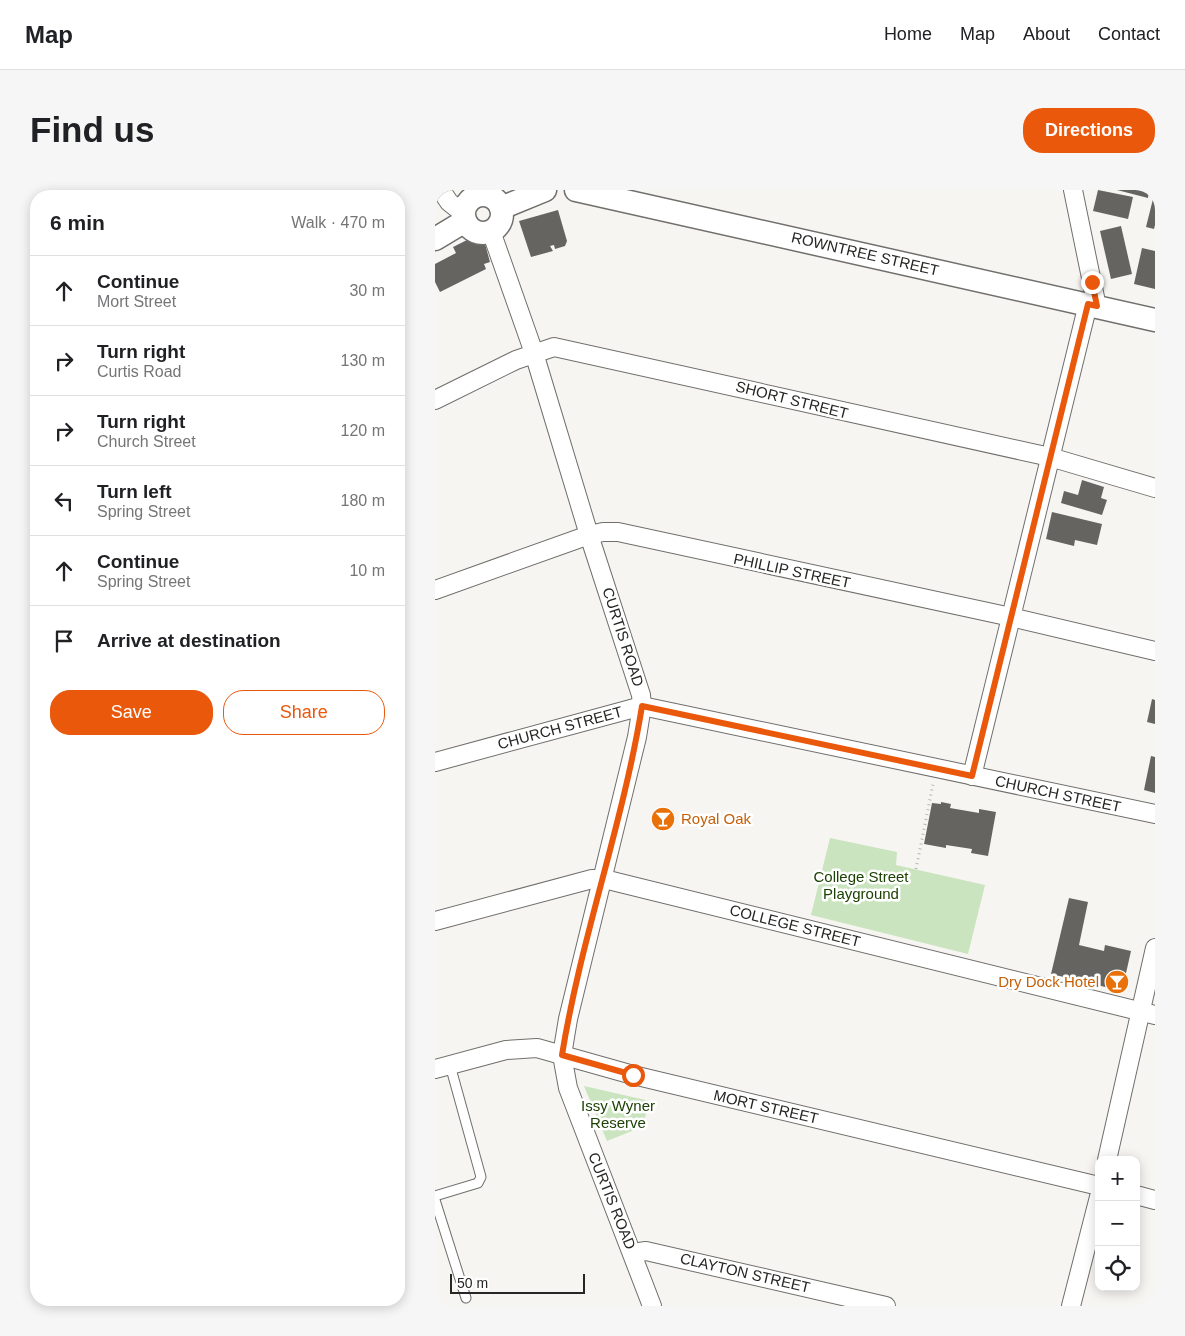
<!DOCTYPE html>
<meta charset="utf-8">
<style>
body{margin:0;font-family:Helvetica,sans-serif;background:#f6f6f6;color:#202124}
.controls{position:absolute;right:15px;bottom:15px;display:grid;overflow:hidden;border-radius:10px;box-shadow:0 2px 12px #0003}
.controls button{width:45px;height:45px;display:grid;place-items:center;padding:0;border:0;border-bottom:1px solid #e0e0e0;background:#fff;color:#202124;font:25px sans-serif}
.scale{position:absolute;left:15px;bottom:12px;width:135px;box-sizing:border-box;padding-left:5px;border:2px solid #262624;border-top:0;font-size:14px;line-height:18px;white-space:nowrap;color:#262624;-webkit-text-stroke:4px #fff;paint-order:stroke}
.stop{position:absolute;width:15px;height:15px;margin:-11px;border:4px solid #ea580c;border-radius:50%;background:#fff}
.stop.end{background:#ea580c;border-color:#fff;box-shadow:0 1px 5px #0008}
.list{margin:0;padding:0;list-style:none}
h2{display:flex;justify-content:space-between;align-items:center;height:65px;margin:0;padding:0 20px;font-size:21px}
h2 small{font-size:16px;font-weight:400;color:#757577}
.list li{display:grid;grid-template-columns:32px 1fr auto;gap:15px;align-items:center;box-sizing:border-box;height:70px;padding:0 20px;border-top:1px solid #e0e0e0}
.list b{display:block;font-size:19px;white-space:nowrap}
.list p{margin:0;font-size:16px;white-space:nowrap;color:#757577}
.list em{font-size:16px;font-style:normal;color:#757577}
.actions{display:flex;gap:10px;padding:15px 20px}
.actions a{flex:1;padding:11px 0;border:1px solid #ea580c;border-radius:20px;text-align:center;font-size:18px;color:#ea580c}
.actions .main{background:#ea580c;color:#fff}
.icon{flex:none;width:28px;height:28px;fill:none;stroke:currentColor;stroke-width:2;stroke-linecap:round;stroke-linejoin:round}
.map{position:relative;flex:none;width:720px;height:1116px;overflow:hidden;border-radius:20px}
header{display:flex;align-items:center;gap:30px;box-sizing:border-box;height:70px;padding:0 25px;background:#fff;border-bottom:1px solid #e0e0e0}
header strong{font-size:24px}
nav{display:flex;gap:28px;margin-inline-start:auto;font-size:18px}
.intro{display:flex;align-items:center;justify-content:space-between;box-sizing:border-box;height:120px;padding:0 30px}
h1{margin:0;font-size:35px}
.button{padding:12px 22px;border-radius:20px;background:#ea580c;color:#fff;font-size:18px;font-weight:700}
main{display:flex;gap:30px;padding:0 30px}
aside{flex:1;background:#fff;border-radius:20px;box-shadow:0 2px 12px #0003}
.map>svg:first-child{display:block}
.green{fill:#cae4bf}
.building{fill:#666461}
.lines{fill:none;stroke-linecap:round;stroke-linejoin:round}
.service-casing{stroke:#706f6c;stroke-width:11}
.minor-casing{stroke:#706f6c;stroke-width:20}
.tertiary-casing{stroke:#706f6c;stroke-width:25}
.path{stroke:#b7b6b3;stroke-width:3;stroke-dasharray:1 4;stroke-linecap:butt}
.service{stroke:#fff;stroke-width:9}
.minor{stroke:#fff;stroke-width:18}
.tertiary{stroke:#fff;stroke-width:22}
.route{stroke:#ea580c;stroke-width:6}
.labels{text-anchor:middle;stroke-width:5;stroke-linejoin:round;paint-order:stroke}
.street-label{font-size:15px;fill:#262624;stroke:#fff}
.food-label{font-size:15px;fill:#c56008;stroke:#fff;text-anchor:start}
.park-label{font-size:15px;fill:#1c4104;stroke:#fff}
</style>
<header>
<strong>Map</strong>
<nav><a>Home</a><a>Map</a><a>About</a><a>Contact</a></nav>
</header>
<div class="intro"><h1>Find us</h1><a class="button">Directions</a></div>
<main>
<aside>
<h2>6 min<small>Walk · 470 m</small></h2>
<ul class="list">
<li><svg class="icon" aria-label="ahead" viewBox="0 0 24 24"><path d="M12 20V5M6 11l6-6 6 6"/></svg><div><b>Continue</b><p>Mort Street</p></div><em>30 m</em></li>
<li><svg class="icon" aria-label="right" viewBox="0 0 24 24"><path d="M7 20v-9h11M14 6l5 5-5 5"/></svg><div><b>Turn right</b><p>Curtis Road</p></div><em>130 m</em></li>
<li><svg class="icon" aria-label="right" viewBox="0 0 24 24"><path d="M7 20v-9h11M14 6l5 5-5 5"/></svg><div><b>Turn right</b><p>Church Street</p></div><em>120 m</em></li>
<li><svg class="icon" aria-label="left" viewBox="0 0 24 24"><path d="M17 20v-9H6M10 6l-5 5 5 5"/></svg><div><b>Turn left</b><p>Spring Street</p></div><em>180 m</em></li>
<li><svg class="icon" aria-label="ahead" viewBox="0 0 24 24"><path d="M12 20V5M6 11l6-6 6 6"/></svg><div><b>Continue</b><p>Spring Street</p></div><em>10 m</em></li>
<li><svg class="icon" aria-label="arrive" viewBox="0 0 24 24"><path d="M6 21V4h12l-3 4 3 4H6"/></svg><div><b>Arrive at destination</b></div></li>
</ul>
<div class="actions"><a class="main">Save</a><a>Share</a></div>
</aside>
<div class="map">
<svg width="720" height="1116" viewBox="0 0 720 1116">
<rect width="100%" height="100%" fill="#f7f5f2"/>
<g class="green">
<polygon points="395,648 462,662 461,675 550,695 533,764 376,725"/>
<polygon points="149,896 215,911 207,937 172,951"/>
</g>
<g class="building">
<polygon points="663,0 698,7 693,29 658,21"/>
<polygon points="682,0 714,0 713,8"/>
<polygon points="720,1 720,35 719,39 711,37"/>
<polygon points="123,20 132,51 130,56 120,59 119,55 115,56 118,61 96,67 84,31"/>
<polygon points="686,36 697,84 676,89 665,41"/>
<polygon points="40,46 49,50 55,72 49,74 51,79 5,102 0,92 0,74 21,63 18,57"/>
<polygon points="707,58 720,61 720,99 699,94"/>
<polygon points="647,290 669,297 666,308 672,310 667,325 626,313 629,301 643,305"/>
<polygon points="617,322 667,334 662,355 640,350 639,356 611,349"/>
<polygon points="717,509 720,510 720,534 712,532"/>
<polygon points="716,566 720,567 720,603 709,600"/>
<polygon points="506,612 516,614 515,618 544,623 544,619 561,622 553,666 536,663 537,659 511,655 511,658 489,654 497,613 506,614"/>
<polygon points="634,708 653,712 644,755 669,761 670,755 696,761 687,801 616,784"/>
</g>
<g class="lines">
<g class="service-casing">
<g id="service">
<polyline points="0,1006 43,993 46,987 15,875"/>
<polyline points="0,1010 31,1108"/>
</g>
</g>
<g class="minor-casing">
<g id="minor">
<polyline points="6,0 14,12 29,24"/>
<polyline points="638,0 662,117"/>
<polyline points="52,6 53,0"/>
<polyline points="56,41 99,163 154,345 206,505 207,516 202,547 133,829 127,865 133,898 217,1116"/>
<polyline points="0,210 81,170 119,157 615,267 720,298"/>
<polyline points="0,400 154,345 168,342 183,342 576,427 720,461"/>
<polyline points="0,572 207,516 720,624"/>
<polyline points="537,586 653,114"/>
<polyline points="0,731 157,689 169,689 720,825"/>
<polyline points="0,879 71,860 102,858 198,885 664,996"/>
<polyline points="672,970 720,758"/>
<polyline points="701,1005 720,1010"/>
<polyline points="198,1063 211,1061 451,1116"/>
<polyline points="636,1116 664,1007"/>
</g>
</g>
<g class="tertiary-casing">
<g id="tertiary">
<polyline points="141,0 720,130"/>
<circle cx="48" cy="24" r="19"/>
<polyline points="66,18 110,0"/>
<polyline points="0,49 30,31"/>
</g>
</g>
<polyline class="path" points="481,679 498,594"/>
<use href="#service" class="service"/>
<use href="#minor" class="minor"/>
<use href="#tertiary" class="tertiary"/>
</g>
<g class="lines">
<path class="route" d="M198 885 127 865C146 747 188 634 207 516L537 586 653 114 662 116 657 92"/>
</g>
<defs>
<g id="bar-disc" transform="scale(1.25)"><circle r="9.5" fill="#e8710a" stroke="#fff"/><path d="M-6-5H6L.8 .8V4.5H3.5V6h-7V4.5H-.8V.8Z" fill="#fff"/></g>
</defs>
<g fill-rule="evenodd">
<use href="#bar-disc" x="228" y="629"/>
<use href="#bar-disc" x="682" y="792"/>
</g>
<g class="labels">
<g class="street-label">
<text transform="translate(430 64) rotate(13)" y="5">ROWNTREE STREET</text>
<text transform="translate(357 210) rotate(14)" y="5">SHORT STREET</text>
<text transform="translate(357 381) rotate(12)" y="5">PHILLIP STREET</text>
<text transform="translate(188 447) rotate(72)" y="5">CURTIS ROAD</text>
<text transform="translate(125 538) rotate(-15)" y="5">CHURCH STREET</text>
<text transform="translate(623 604) rotate(12)" y="5">CHURCH STREET</text>
<text transform="translate(360 736) rotate(14)" y="5">COLLEGE STREET</text>
<text transform="translate(331 917) rotate(13)" y="5">MORT STREET</text>
<text transform="translate(177 1011) rotate(68)" y="5">CURTIS ROAD</text>
<text transform="translate(310 1083) rotate(13)" y="5">CLAYTON STREET</text>
</g>
<g class="food-label">
<text x="246" y="634">Royal Oak</text>
<text x="664" y="797" text-anchor="end">Dry Dock Hotel</text>
</g>
<g class="park-label">
<text x="426" y="692">College Street<tspan x="426" dy="17">Playground</tspan></text>
<text x="183" y="921">Issy Wyner<tspan x="183" dy="17">Reserve</tspan></text>
</g>
</g>
</svg>
<div class="controls">
<button>+</button>
<button>−</button>
<button><svg class="icon" aria-label="locate" viewBox="0 0 24 24"><circle cx="12" cy="12" r="6"/><path d="M12 2v4M12 18v4M2 12h4M18 12h4"/></svg></button>
</div>
<div class="scale">50 m</div>
<div class="stop" style="left:198px;top:885px"></div>
<div class="stop end" style="left:657px;top:92px"></div>
</div>
</main>
